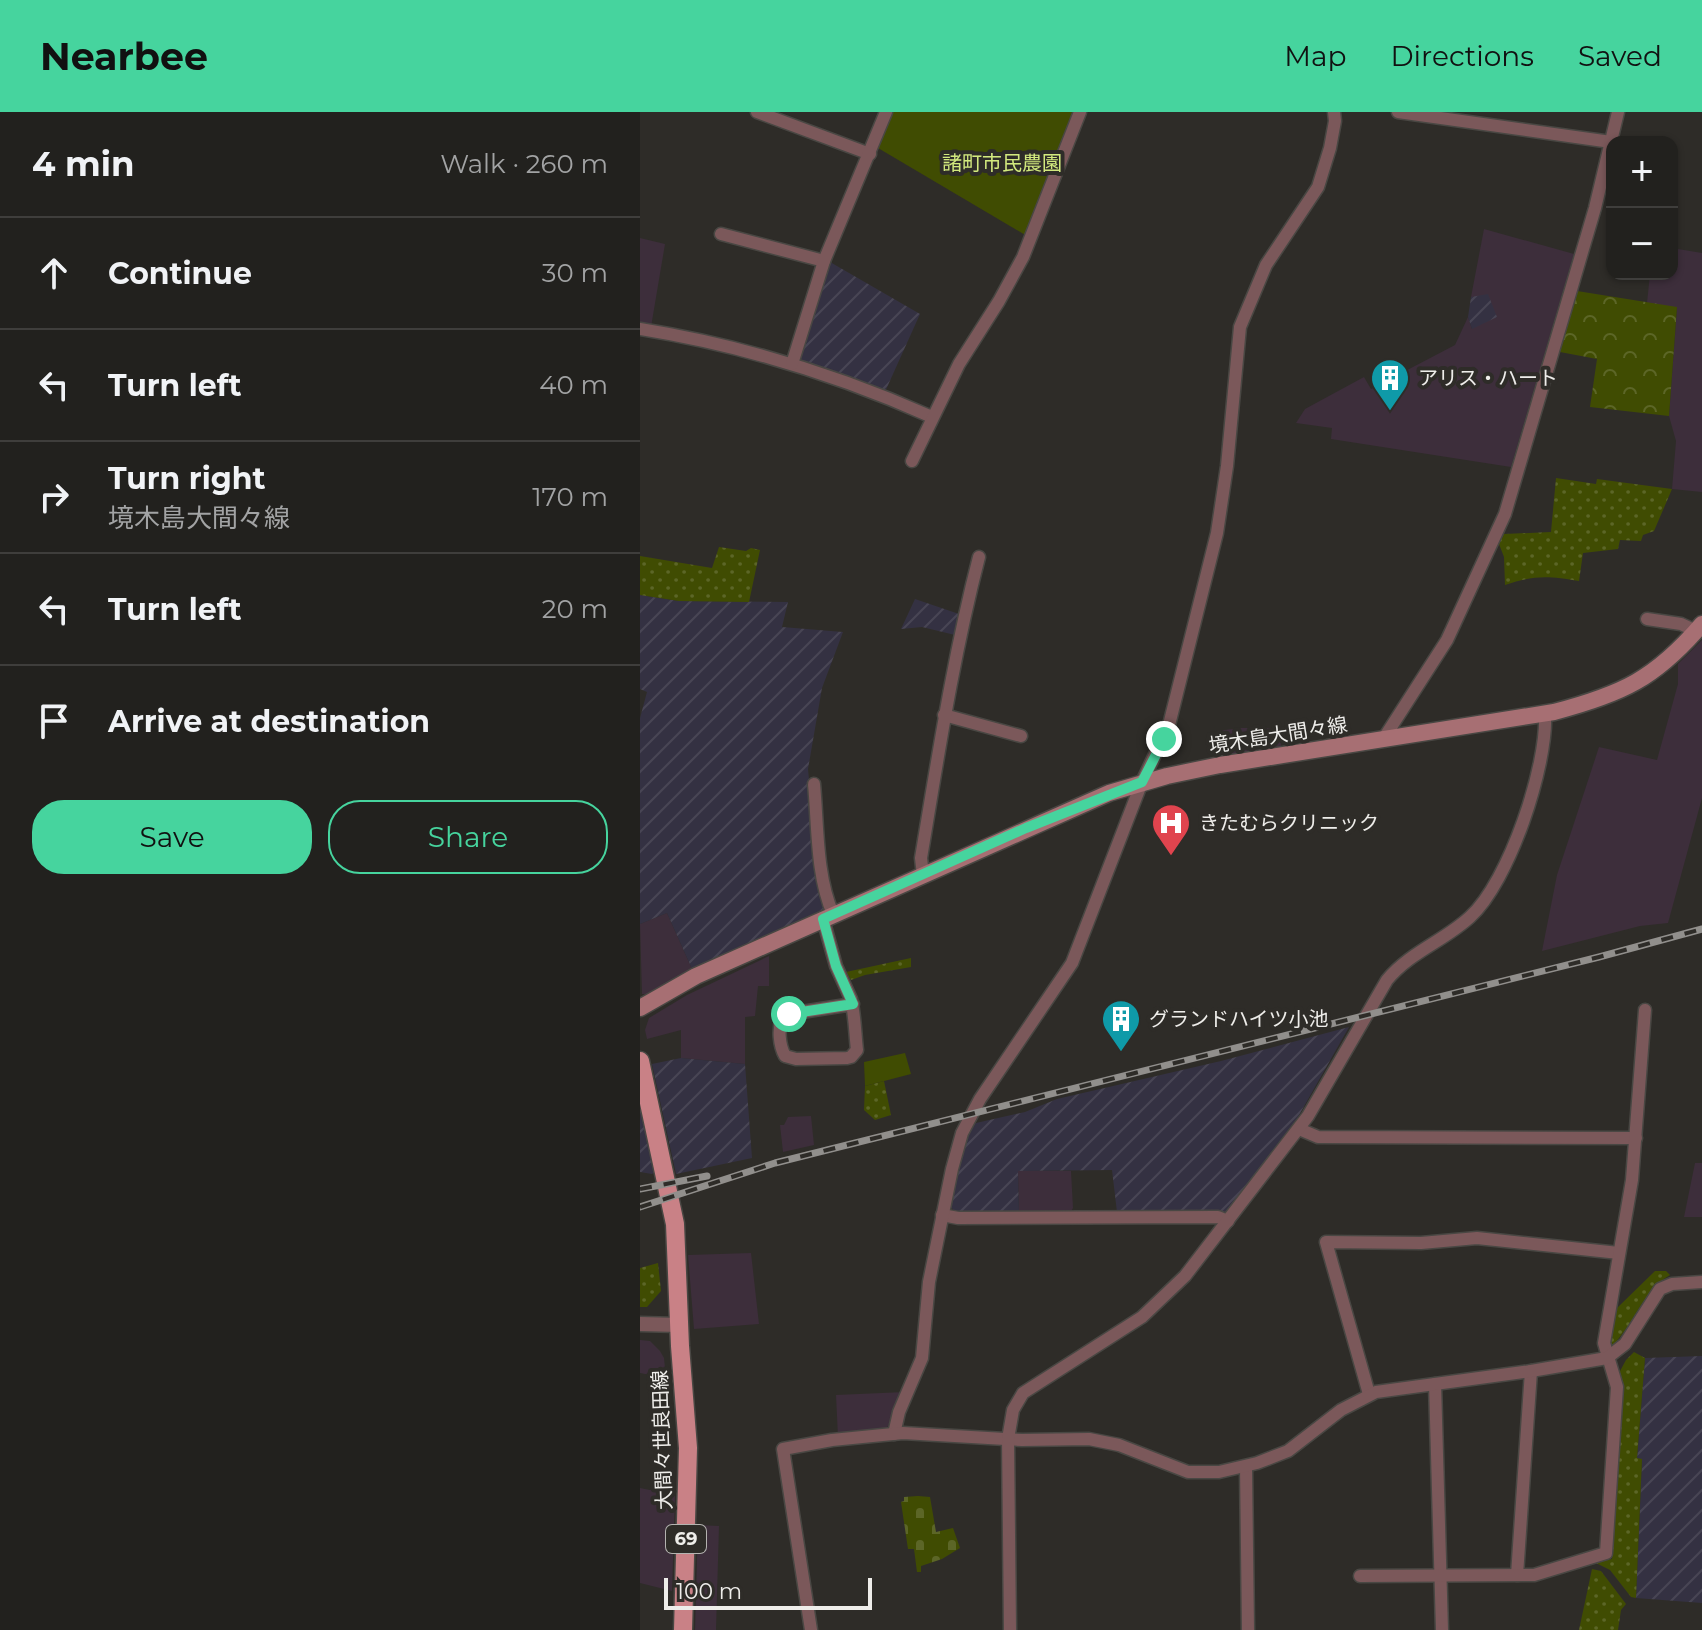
<!DOCTYPE html>
<meta charset="utf-8">
<style>
body{margin:0;font-family:Montserrat,"Noto Sans JP",sans-serif;background:#2a2927;color:#f1f3f6}
.controls{position:absolute;right:24px;top:24px;display:grid;overflow:hidden;border-radius:16px;box-shadow:0 2px 6px #0004}
.controls button{width:72px;height:72px;display:grid;place-items:center;padding:0;border:0;border-bottom:2px solid #3f3e3c;background:#22211e;color:#f1f3f6;font:40px sans-serif}
.scale{position:absolute;left:24px;bottom:20px;width:208px;box-sizing:border-box;padding-left:8px;border:4px solid #eeedea;border-top:0;font-size:22px;line-height:28px;white-space:nowrap;color:#eeedea;-webkit-text-stroke:6px #2e2c28;paint-order:stroke}
.stop{position:absolute;width:24px;height:24px;margin:-18px;border:6px solid #46d49e;border-radius:50%;background:#fff}
.stop.end{background:#46d49e;border-color:#fff;box-shadow:0 2px 8px #0008}
.list{margin:0;padding:0;list-style:none}
h2{display:flex;justify-content:space-between;align-items:center;height:104px;margin:0;padding:0 32px;font-size:34px}
h2 small{font-size:26px;font-weight:400;color:#a2a3a4}
.list li{display:grid;grid-template-columns:52px 1fr auto;gap:24px;align-items:center;box-sizing:border-box;height:112px;padding:0 32px;border-top:2px solid #3f3e3c}
.list b{display:block;font-size:30px;white-space:nowrap}
.list p{margin:0;font-size:26px;white-space:nowrap;color:#a2a3a4}
.list em{font-size:26px;font-style:normal;color:#a2a3a4}
.actions{display:flex;gap:16px;padding:24px 32px}
.actions a{flex:1;padding:18px 0;border:2px solid #46d49e;border-radius:32px;text-align:center;font-size:28px;color:#46d49e}
.actions .main{background:#46d49e;color:#111}
.icon{flex:none;width:44px;height:44px;fill:none;stroke:currentColor;stroke-width:2;stroke-linecap:round;stroke-linejoin:round}
.map{position:relative;flex:none;width:1062px;height:1518px;overflow:hidden}
header{display:flex;align-items:center;gap:48px;box-sizing:border-box;height:112px;padding:0 40px;background:#46d49e;color:#111}
header strong{font-size:38px}
nav{display:flex;gap:44px;margin-inline-start:auto;font-size:28px}
main{display:flex}
aside{flex:1;background:#22211e}
.map>svg:first-child{display:block}
.commercial{fill:#3d2e3b}
.industrial{fill:url(#industrial-furrows)}
.grass{fill:url(#grass-dots)}
.forest{fill:url(#forest-crowns)}
.cemetery{fill:url(#cemetery-stones)}
.garden{fill:#404c02}
.lines{fill:none;stroke-linecap:round;stroke-linejoin:round}
.minor-casing{stroke:#494743;stroke-width:15}
.tertiary-casing{stroke:#494743;stroke-width:17}
.secondary-casing{stroke:#494743;stroke-width:19}
.primary-casing{stroke:#494743;stroke-width:21}
.minor{stroke:#7b585a;stroke-width:12}
.tertiary{stroke:#7b585a;stroke-width:14}
.secondary{stroke:#a76f73;stroke-width:16}
.primary{stroke:#c98186;stroke-width:18}
.rail-casing{stroke:#918f8c;stroke-width:7}
.rail{stroke:#2e2c28;stroke-width:4;stroke-dasharray:12;stroke-linecap:butt}
.route{stroke:#46d49e;stroke-width:10}
.labels{text-anchor:middle;stroke-width:8;stroke-linejoin:round;paint-order:stroke}
.shield{fill:#2e2c28;stroke:#b4b3b0;stroke-width:2}
.shield-label{font-size:18px;font-weight:bold;fill:#eeedea}
.park-label{font-size:20px;fill:#d2e97e;stroke:#2e2c28}
.poi-label{font-size:20px;fill:#eeedea;stroke:#2e2c28;text-anchor:start}
.street-label{font-size:20px;fill:#eeedea;stroke:#2e2c28}
</style>
<header>
<strong>Nearbee</strong>
<nav><a>Map</a><a>Directions</a><a>Saved</a></nav>
</header>
<main>
<aside>
<h2>4 min<small>Walk · 260 m</small></h2>
<ul class="list">
<li><svg class="icon" aria-label="ahead" viewBox="0 0 24 24"><path d="M12 20V5M6 11l6-6 6 6"/></svg><div><b>Continue</b></div><em>30 m</em></li>
<li><svg class="icon" aria-label="left" viewBox="0 0 24 24"><path d="M17 20v-9H6M10 6l-5 5 5 5"/></svg><div><b>Turn left</b></div><em>40 m</em></li>
<li><svg class="icon" aria-label="right" viewBox="0 0 24 24"><path d="M7 20v-9h11M14 6l5 5-5 5"/></svg><div><b>Turn right</b><p>境木島大間々線</p></div><em>170 m</em></li>
<li><svg class="icon" aria-label="left" viewBox="0 0 24 24"><path d="M17 20v-9H6M10 6l-5 5 5 5"/></svg><div><b>Turn left</b></div><em>20 m</em></li>
<li><svg class="icon" aria-label="arrive" viewBox="0 0 24 24"><path d="M6 21V4h12l-3 4 3 4H6"/></svg><div><b>Arrive at destination</b></div></li>
</ul>
<div class="actions"><a class="main">Save</a><a>Share</a></div>
</aside>
<div class="map">
<svg width="1062" height="1518" viewBox="0 0 1062 1518">
<defs>
<pattern id="industrial-furrows" width="10" height="10" patternUnits="userSpaceOnUse" patternTransform="scale(2)"><rect width="10" height="10" fill="#343142"/><path d="M-1 1l2-2M0 10L10 0M9 11l2-2" fill="none" stroke="#484554"/></pattern>
<pattern id="grass-dots" width="8" height="8" patternUnits="userSpaceOnUse" patternTransform="scale(2)"><rect width="8" height="8" fill="#404c02"/><path d="M2 2h.1M6 6h.1" fill="none" stroke="#5c6627" stroke-width="1.8" stroke-linecap="round"/></pattern>
<pattern id="forest-crowns" width="20" height="18" patternUnits="userSpaceOnUse" patternTransform="scale(2)"><rect width="20" height="18" fill="#404c02"/><path d="M2 6a3 3 0 1 1 6 0M12 15a3 3 0 1 1 6 0" fill="none" stroke="#5c6627"/></pattern>
<pattern id="cemetery-stones" width="16" height="16" patternUnits="userSpaceOnUse" patternTransform="scale(2)"><rect width="16" height="16" fill="#404c02"/><path d="M2 7V4a2 2 0 0 1 4 0v3zM10 15v-3a2 2 0 0 1 4 0v3z" fill="#5c6627"/></pattern>
</defs>
<rect width="100%" height="100%" fill="#2e2c28"/>
<g class="commercial">
<polygon points="844,117 934,142 871,355 691,327 692,316 656,311 665,297 724,265 731,277 815,233 828,205 832,217 837,185 831,185"/>
<polygon points="0,126 25,132 11,215 0,213"/>
<polygon points="1032,136 1062,141 1062,380 1032,377 1036,329 1029,304 1037,196 1007,191 1010,162 1032,162"/>
<polygon points="1062,528 1062,686 1028,811 1000,814 902,839 917,763 959,635 1017,648 1038,572 1038,552"/>
<polygon points="601,616 640,616 641,634 582,644 577,619"/>
<polygon points="27,801 52,857 8,882 2,882 0,812"/>
<polygon points="129,844 129,874 118,874 115,904 105,905 105,952 41,946 41,918 7,927 5,918 9,906 47,883"/>
<polygon points="171,1004 174,1033 143,1040 140,1013 144,1013 148,1005"/>
<polygon points="1055,1051 1062,1051 1062,1105 1044,1105"/>
<polygon points="378,1059 431,1059 433,1096 430,1101 379,1101"/>
<polygon points="111,1141 119,1212 54,1217 48,1143"/>
<polygon points="0,1228 10,1229 20,1239 24,1246 26,1266 0,1261"/>
<polygon points="265,1280 245,1320 198,1325 196,1283"/>
<polygon points="0,1376 35,1383 32,1479 0,1471"/>
<polygon points="58,1413 79,1414 76,1518 55,1518"/>
</g>
<g class="industrial">
<polygon points="190,150 280,202 244,282 161,251 159,247"/>
<polygon points="848,182 857,205 832,217 828,205 831,185"/>
<polygon points="0,483 39,489 148,490 142,515 203,520 182,576 168,657 178,764 184,797 52,857 27,801 0,812 0,606 7,580 0,577"/>
<polygon points="275,487 319,502 315,523 282,515 261,517"/>
<polygon points="709,915 658,1005 586,1101 477,1100 472,1058 378,1059 379,1101 316,1101 310,1094 318,1047 325,1027 336,1011 385,1000 417,987 581,949"/>
<polygon points="41,946 105,952 112,1046 36,1062 12,952"/>
<polygon points="0,991 15,1060 12,1062 0,1060"/>
<polygon points="1062,1244 1062,1491 996,1486 1002,1348 997,1347 1005,1246"/>
</g>
<g class="grass">
<path d="M916 366 956 372 957 367 1032 377 1014 419 1003 423 1001 429 980 428 978 437 943 441 939 469C909 464 894 463 865 473L864 445 859 432 864 422 911 420Z"/>
<polygon points="79,435 106,439 111,436 120,438 109,490 39,489 0,483 0,444 72,456"/>
<polygon points="271,846 271,855 225,863 211,868 206,860"/>
<polygon points="244,969 251,1003 235,1008 224,998 225,974"/>
<polygon points="18,1151 21,1179 7,1195 0,1195 0,1156"/>
<path d="M1015 1159H1026L1030 1163C1002 1179 993 1215 970 1236L966 1234 975 1198Z"/>
<polygon points="994,1240 1005,1246 997,1346 1002,1347 996,1486 991,1485 970,1458 954,1450 972,1447 981,1293 979,1261 986,1248"/>
<polygon points="952,1457 961,1459 986,1492 981,1498 978,1518 939,1518"/>
</g>
<polygon class="forest" points="937,179 1037,195 1029,304 950,295 957,247 920,240"/>
<polygon class="cemetery" points="278,1384 290,1385 296,1420 313,1416 320,1436 302,1447 281,1454 281,1460 277,1460 274,1437 268,1437 261,1390 264,1389 264,1385"/>
<g class="garden">
<polygon points="251,0 435,0 387,124 238,36"/>
<polygon points="265,941 271,962 225,974 224,950"/>
</g>
<g class="lines">
<g class="minor-casing">
<g id="minor">
<polyline points="117,0 230,42"/>
<polyline points="758,0 971,30"/>
<polyline points="81,122 184,149"/>
<path d="M0 217C100 233 200 264 292 305"/>
<polyline points="152,252 184,149 246,0"/>
<polyline points="272,349 319,252 359,189 383,145 440,0"/>
<polyline points="1007,507 1041,512 1056,519"/>
<polyline points="304,603 381,624"/>
<polyline points="744,626 807,528 865,402 955,96 978,0"/>
<path d="M174 672C178 714 176 763 193 802"/>
<path d="M283 763 281 746C298 645 313 545 339 445"/>
<path d="M183 807 196 854 211 887C215 904 215 921 217 938L211 945 207 946 156 947 145 944C139 933 138 917 142 906L149 902 213 892"/>
<polyline points="659,1017 678,1025 996,1026"/>
<polyline points="302,1103 318,1106 578,1105 588,1109"/>
<polyline points="795,1272 802,1518"/>
<polyline points="729,1282 686,1130 781,1131 837,1126 979,1141"/>
<polyline points="254,1322 259,1300 282,1246 289,1170 312,1057 322,1021 340,987 432,851 502,670 529,613 577,421 587,354 600,215 626,153 678,75 690,36 695,9 694,0"/>
<polyline points="606,1355 608,1518"/>
<polyline points="877,1463 891,1259"/>
<polyline points="720,1464 894,1463 966,1441 977,1275 964,1231 992,1068 1005,898"/>
<polyline points="171,1518 143,1337 192,1328 263,1321 382,1328 449,1327 479,1333 548,1360 579,1360 617,1351 648,1339 701,1298 736,1280 891,1259 967,1246 985,1232 1020,1177 1032,1172 1062,1170"/>
<path d="M370 1518 368 1327 373 1298 383 1281 502 1205 545 1164 668 1004 747 868C770 840 804 829 830 805 869 770 908 653 905 601"/>
</g>
</g>
<g class="tertiary-casing">
<polyline id="tertiary" points="0,1212 39,1213"/>
</g>
<g class="secondary-casing">
<path id="secondary" d="M0 896 56 864 469 681 527 664 580 653 914 600C982 582 1015 567 1062 512"/>
</g>
<g class="primary-casing">
<polyline id="primary" points="0,949 35,1112 40,1234 48,1336 43,1518"/>
</g>
<use href="#minor" class="minor"/>
<use href="#tertiary" class="tertiary"/>
<use href="#secondary" class="secondary"/>
<use href="#primary" class="primary"/>
<g class="rail-casing">
<g id="rail">
<polyline points="0,1077 67,1064"/>
<polyline points="0,1095 135,1051 959,845 1062,817"/>
</g>
</g>
<use href="#rail" class="rail"/>
</g>
<g class="lines">
<polyline class="route" points="149,902 213,892 196,854 183,807 386,716 502,670 524,627"/>
</g>
<defs>
<g id="building-pin" transform="scale(2)"><path d="M0 17L-7.5 6A9.5 9.5 0 1 1 7.5 6Z" fill="#0f9aa8" stroke="#2e2c28"/><path d="M-4-6H4V6H1V3H-1V6H-4ZM-2.5-4.3h1.7v1.8h-1.7ZM.8-4.3h1.7v1.8H.8ZM-2.5-1h1.7V.8h-1.7ZM.8-1h1.7V.8H.8Z" fill="#fff"/></g>
<g id="hospital-pin" transform="scale(2)"><path d="M0 17L-7.5 6A9.5 9.5 0 1 1 7.5 6Z" fill="#e0444e" stroke="#2e2c28"/><path d="M-5-5h3v3.5h4V-5h3V5h-3V1.5h-4V5h-3Z" fill="#fff"/></g>
</defs>
<g fill-rule="evenodd">
<use href="#building-pin" x="750" y="266"/>
<use href="#hospital-pin" x="531" y="711"/>
<use href="#building-pin" x="481" y="907"/>
</g>
<g class="labels">
<rect class="shield" x="26" y="1413" width="40" height="28" rx="6"/>
<g class="shield-label">
<text x="46" y="1433">69</text>
</g>
<g class="park-label">
<text x="362" y="58">諸町市民農園</text>
</g>
<g class="poi-label">
<text x="778" y="273">アリス・ハート</text>
<text x="559" y="718">きたむらクリニック</text>
<text x="509" y="914">グランドハイツ小池</text>
</g>
<g class="street-label">
<text transform="translate(638 623) rotate(-9)" y="7">境木島大間々線</text>
<text transform="translate(22 1328) rotate(-92)" y="7">大間々世良田線</text>
</g>
</g>
</svg>
<div class="controls">
<button>+</button>
<button>−</button>
</div>
<div class="scale">100 m</div>
<div class="stop" style="left:149px;top:902px"></div>
<div class="stop end" style="left:524px;top:627px"></div>
</div>
</main>
